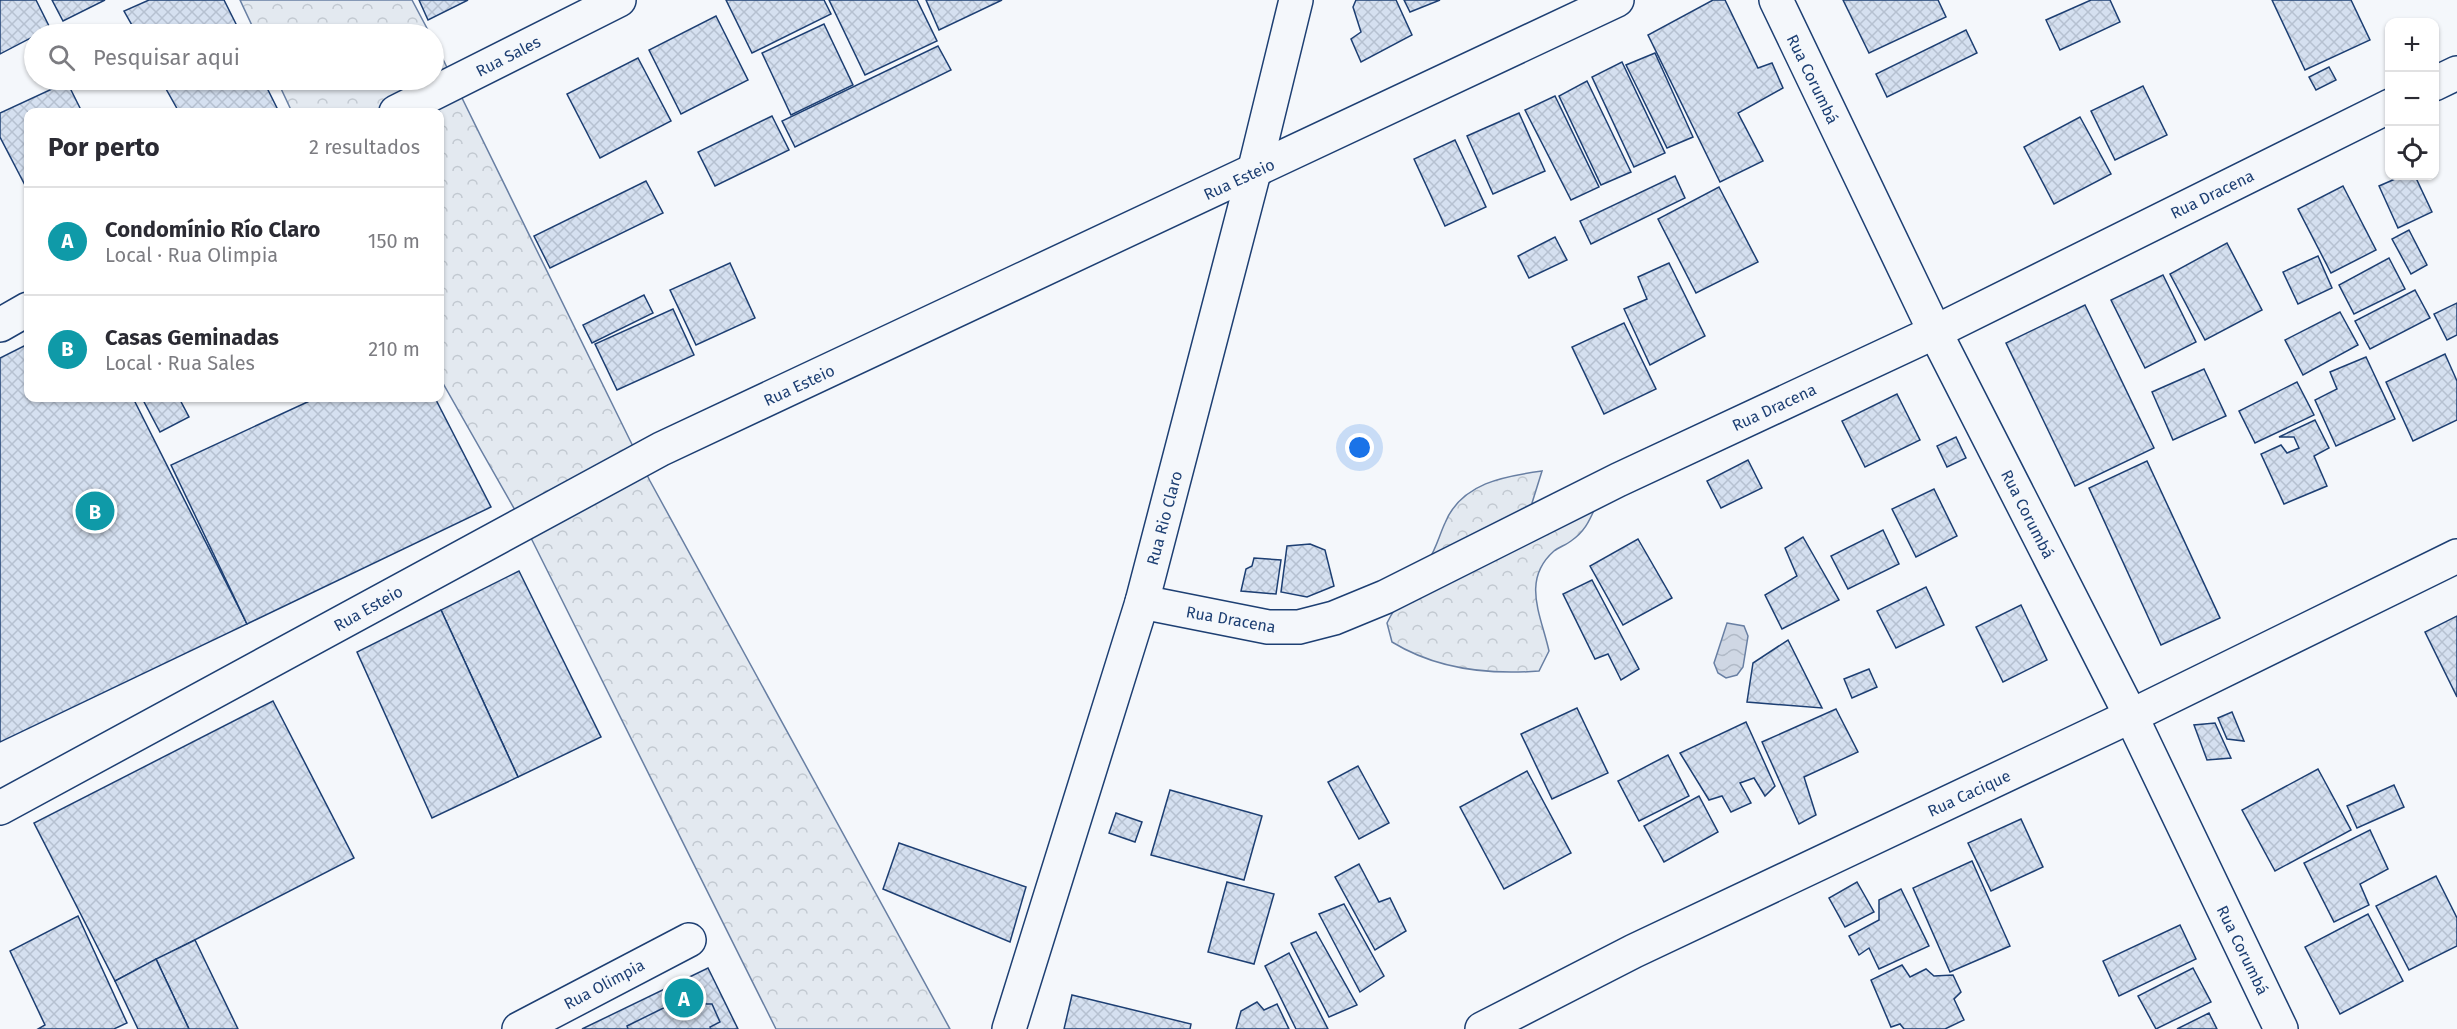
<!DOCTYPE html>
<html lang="pt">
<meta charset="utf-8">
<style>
body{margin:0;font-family:"Fira Sans",sans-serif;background:#f7f7f7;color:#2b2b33}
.controls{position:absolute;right:18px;top:18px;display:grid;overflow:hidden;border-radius:12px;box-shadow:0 2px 4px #0004}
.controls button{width:54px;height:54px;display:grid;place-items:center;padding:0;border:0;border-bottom:2px solid #e1e1e2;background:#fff;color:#2b2b33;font:30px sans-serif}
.you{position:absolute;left:1360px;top:448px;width:21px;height:21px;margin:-15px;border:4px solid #fff;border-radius:50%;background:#1a73e8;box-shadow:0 0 0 9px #1a73e833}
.badge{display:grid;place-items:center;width:39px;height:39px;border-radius:50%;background:#0b8043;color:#fff;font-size:20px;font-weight:700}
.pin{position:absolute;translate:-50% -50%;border:3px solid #fff;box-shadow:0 2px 6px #0006}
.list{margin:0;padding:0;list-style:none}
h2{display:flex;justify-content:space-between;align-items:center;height:78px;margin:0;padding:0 24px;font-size:26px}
h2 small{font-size:20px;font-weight:400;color:#7c7c81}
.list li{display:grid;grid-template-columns:39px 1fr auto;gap:18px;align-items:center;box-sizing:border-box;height:108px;padding:0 24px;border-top:2px solid #e1e1e2}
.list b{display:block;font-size:22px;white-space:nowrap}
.list p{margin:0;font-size:20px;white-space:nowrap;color:#7c7c81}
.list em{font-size:20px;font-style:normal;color:#7c7c81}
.icon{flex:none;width:33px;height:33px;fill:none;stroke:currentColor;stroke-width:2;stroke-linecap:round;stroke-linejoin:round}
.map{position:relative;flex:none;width:2457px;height:1029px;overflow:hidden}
.search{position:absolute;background:#fff;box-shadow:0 2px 4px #0004;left:24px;top:24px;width:420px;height:66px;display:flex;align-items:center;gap:15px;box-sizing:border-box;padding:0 21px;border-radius:33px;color:#7c7c81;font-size:22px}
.panel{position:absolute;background:#fff;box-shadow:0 2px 4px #0004;left:24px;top:108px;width:420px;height:294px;border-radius:12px}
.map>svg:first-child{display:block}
.forest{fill:url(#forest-crowns);stroke:#687fa3;stroke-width:1.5}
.water{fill:url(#water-waves);stroke:#687fa3;stroke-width:1.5}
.building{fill:url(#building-cross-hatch);stroke:#1d3f73;stroke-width:1.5}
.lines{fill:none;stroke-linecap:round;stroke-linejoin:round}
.minor-casing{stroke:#1d3f73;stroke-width:36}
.minor{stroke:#f4f7fb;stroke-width:33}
.labels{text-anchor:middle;stroke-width:4.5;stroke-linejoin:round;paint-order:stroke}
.street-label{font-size:16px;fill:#1d3f73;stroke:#f4f7fb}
</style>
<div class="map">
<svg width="2457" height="1029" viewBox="0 0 2457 1029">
<defs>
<pattern id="forest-crowns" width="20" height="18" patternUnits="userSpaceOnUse" patternTransform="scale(1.5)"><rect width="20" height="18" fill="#e3e9f0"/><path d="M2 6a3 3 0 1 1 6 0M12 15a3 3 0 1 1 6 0" fill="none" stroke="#c2c9d1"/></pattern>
<pattern id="water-waves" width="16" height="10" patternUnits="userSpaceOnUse" patternTransform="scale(1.5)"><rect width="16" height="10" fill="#cfd7e4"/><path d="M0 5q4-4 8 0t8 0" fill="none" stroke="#b1bac7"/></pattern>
<pattern id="building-cross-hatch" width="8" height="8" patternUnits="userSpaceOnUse" patternTransform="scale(1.5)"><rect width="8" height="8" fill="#d5e0f0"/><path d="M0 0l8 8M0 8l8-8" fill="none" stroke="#b6c1d1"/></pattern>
</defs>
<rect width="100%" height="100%" fill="#f4f7fb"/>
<g class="forest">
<polygon points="240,0 412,0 430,34 256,34"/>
<polygon points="434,41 650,481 950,1029 776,1029 532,540 440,378 440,112 292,112 277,80 434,80"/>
<path d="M1542 471 1532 503 1550 514 1595 508C1589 522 1584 532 1571 541 1566 545 1559 547 1554 551 1521 580 1541 615 1549 651L1539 671C1488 675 1436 669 1392 642L1387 623C1398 600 1415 583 1428 561 1436 549 1439 536 1445 523 1461 483 1505 476 1542 471Z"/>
</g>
<polygon class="water" points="1727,623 1744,626 1748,636 1743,667 1737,675 1726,678 1718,673 1714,663"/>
<g class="building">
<polygon points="0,0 36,0 50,28 0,54"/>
<polygon points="52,0 105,0 63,21"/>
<polygon points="149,0 224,0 241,34 137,34 124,11"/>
<polygon points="419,0 468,0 428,20"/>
<polygon points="726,0 824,0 831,14 752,53"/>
<polygon points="829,0 917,0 937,41 865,75"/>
<polygon points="926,0 1002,0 939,30"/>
<polygon points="1356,0 1396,0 1412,35 1361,62 1351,39 1361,32 1353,7"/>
<polygon points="1404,0 1440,0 1410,12"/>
<polygon points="1713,0 1725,0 1758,68 1772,63 1783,88 1738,113 1763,161 1720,182 1648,35"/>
<polygon points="1843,0 1938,0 1946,17 1869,53"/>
<polygon points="2091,0 2110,0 2120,22 2060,50 2046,20"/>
<polygon points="2272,0 2351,0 2370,40 2305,70"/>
<polygon points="716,16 748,80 681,114 649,50"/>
<polygon points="824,24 853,85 791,115 762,53"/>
<polygon points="1966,30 1977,53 1887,97 1876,74"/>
<polygon points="938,46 951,70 795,147 782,121"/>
<polygon points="1655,53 1693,137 1667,148 1626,65"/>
<polygon points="638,58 671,121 600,158 567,94"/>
<polygon points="1622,62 1665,153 1634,167 1592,77"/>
<polygon points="2329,67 2336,80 2316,90 2309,77"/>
<polygon points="161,80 263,80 279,112 179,112"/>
<polygon points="1587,81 1631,172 1601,185 1559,96"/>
<polygon points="67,82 82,112 28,112 28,191 0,137 0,113"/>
<polygon points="2143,86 2167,135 2115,160 2091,111"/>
<polygon points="1555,96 1599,187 1571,200 1525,110"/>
<polygon points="1519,113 1545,171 1493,194 1467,136"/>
<polygon points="772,116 789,150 715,186 698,152"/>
<polygon points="2080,117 2111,174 2054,204 2024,147"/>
<polygon points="1455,140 1486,207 1445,226 1414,159"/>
<polygon points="1675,176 1685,198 1591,244 1580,221"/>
<polygon points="2402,176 2415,176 2432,212 2398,228 2379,186"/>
<polygon points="646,181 663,213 550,268 534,236"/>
<polygon points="2343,186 2376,250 2331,273 2298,209"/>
<polygon points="1719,187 1758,262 1696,293 1658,219"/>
<polygon points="2409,230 2427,265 2411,274 2392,239"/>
<polygon points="1555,237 1567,260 1529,278 1518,256"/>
<polygon points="2227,243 2262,310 2205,340 2170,274"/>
<polygon points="2318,256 2332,288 2298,304 2283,272"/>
<polygon points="2389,258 2405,289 2354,314 2339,285"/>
<polygon points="730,263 755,318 696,345 670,290"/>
<polygon points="1669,263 1705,336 1650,365 1624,309 1647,299 1638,277"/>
<polygon points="2163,275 2196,342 2145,368 2111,300"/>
<polygon points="2415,290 2430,318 2370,349 2355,321"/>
<polygon points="644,295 653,313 592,343 583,325"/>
<polygon points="2457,303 2457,335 2447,340 2434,314"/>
<polygon points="2085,305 2154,448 2075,486 2006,343"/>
<polygon points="673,309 694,355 617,390 595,344"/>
<polygon points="2340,312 2358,345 2303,375 2285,340"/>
<polygon points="1624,323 1656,389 1604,414 1572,347"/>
<polygon points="28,344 28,398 133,398 247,624 0,742 0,358"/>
<polygon points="2445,354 2457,381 2457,420 2413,441 2386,382"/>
<polygon points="2366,357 2395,419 2336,446 2315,400 2337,389 2330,372"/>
<polygon points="2204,369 2226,416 2173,440 2152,392"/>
<polygon points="2297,382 2314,415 2255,443 2239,411"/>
<polygon points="1897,394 1920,440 1865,467 1842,421"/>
<polygon points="142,398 179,398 189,417 160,432"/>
<polygon points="316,398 435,398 491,507 247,624 171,465"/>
<polygon points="2315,420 2329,448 2314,456 2327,486 2284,504 2261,454 2281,445 2287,453 2299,448 2294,437 2279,437"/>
<polygon points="1956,437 1966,458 1947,467 1937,446"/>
<polygon points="1748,460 1762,488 1721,508 1707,481"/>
<polygon points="2147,461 2220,618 2161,645 2089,488"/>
<polygon points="1934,489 1957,536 1916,557 1892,509"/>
<polygon points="1883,530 1899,564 1848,589 1831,556"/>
<polygon points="1803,537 1839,600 1782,629 1765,595 1797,576 1785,548"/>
<polygon points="1638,539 1672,598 1623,625 1590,566"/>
<polygon points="1310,544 1325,550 1334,586 1307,597 1281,592 1287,546"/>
<polygon points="1254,558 1281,560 1276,594 1241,591 1246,569 1252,566"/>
<polygon points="519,571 601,737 518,777 441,610"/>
<polygon points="1592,580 1639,669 1621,680 1608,654 1595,659 1563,594"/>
<polygon points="1926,587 1944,625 1896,648 1877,611"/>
<polygon points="2021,605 2047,660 2003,682 1976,627"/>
<polygon points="441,610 518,777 432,818 357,652"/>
<polygon points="2457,616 2457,697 2425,632"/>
<polygon points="1788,640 1822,708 1747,702 1753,663"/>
<polygon points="1869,669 1877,687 1852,698 1844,679"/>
<polygon points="273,701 354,858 115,981 34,823"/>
<polygon points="1577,708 1608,773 1552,799 1521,734"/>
<polygon points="1836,709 1858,752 1804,777 1816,815 1799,824 1762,742"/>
<polygon points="2232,712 2244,741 2227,739 2218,718"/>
<polygon points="1746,722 1775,786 1765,796 1754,778 1740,783 1751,803 1731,812 1722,796 1709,800 1680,753"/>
<polygon points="2215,723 2231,758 2207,760 2194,725"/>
<polygon points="1668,755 1689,796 1639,821 1618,781"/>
<polygon points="1358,766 1389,823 1359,839 1328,782"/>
<polygon points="2318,769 2351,830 2275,871 2242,810"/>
<polygon points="1527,771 1571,853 1504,889 1460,807"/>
<polygon points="2394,785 2404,807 2357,828 2347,806"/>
<polygon points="1170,790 1262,816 1244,880 1151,855"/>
<polygon points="1699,796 1718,832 1664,862 1644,826"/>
<polygon points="1116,813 1142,822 1135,842 1109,833"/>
<polygon points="2021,819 2043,867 1991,891 1968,843"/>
<polygon points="2370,830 2388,869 2360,884 2369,905 2334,922 2304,863"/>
<polygon points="899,843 1026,887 1010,942 883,889"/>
<polygon points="1972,861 2010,946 1950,972 1913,888"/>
<polygon points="1359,864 1379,902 1390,898 1406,931 1375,950 1335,877"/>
<polygon points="2436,876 2457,918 2457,946 2409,970 2376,906"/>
<polygon points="1227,882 1274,894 1254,964 1208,952"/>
<polygon points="1857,882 1874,912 1845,927 1829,898"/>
<polygon points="1901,889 1929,946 1879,969 1869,948 1859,955 1849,936 1879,920 1879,900"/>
<polygon points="1344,904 1384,976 1360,992 1319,914"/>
<polygon points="2368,914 2403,981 2340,1014 2305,947"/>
<polygon points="78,916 127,1023 114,1029 38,1029 45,1025 10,951"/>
<polygon points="2180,925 2196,959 2119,996 2103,961"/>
<polygon points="1316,932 1357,1005 1329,1017 1291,943"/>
<polygon points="195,940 238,1029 189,1029 156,959"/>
<polygon points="1289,953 1328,1029 1296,1029 1265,966"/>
<polygon points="156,959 189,1029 138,1029 115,981"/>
<polygon points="1902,965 1910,977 1926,969 1934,976 1953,975 1961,992 1954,999 1964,1020 1945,1029 1904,1029 1900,1024 1891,1027 1871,980"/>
<polygon points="708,968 738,1029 582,1029"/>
<polygon points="2193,968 2211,1002 2156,1029 2138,996"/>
<polygon points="698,991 706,1004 712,1004 720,1022 710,1027 711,1029 628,1029 627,1026"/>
<polygon points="1072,995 1191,1024 1190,1029 1064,1029"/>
<polygon points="1257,1002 1264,1010 1277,1004 1289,1029 1236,1029 1241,1011"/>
<polygon points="2209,1013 2217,1029 2177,1029"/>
</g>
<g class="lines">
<g class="minor-casing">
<g id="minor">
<polyline points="1776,0 1935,332 2131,716 2281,1029"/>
<polyline points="2434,84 2457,73"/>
<polyline points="396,112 619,0"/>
<polyline points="0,325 28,309"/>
<polyline points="1142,602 1268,627 1299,627 1334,618 1385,597 1618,480 1935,332 2390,106"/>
<polyline points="0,808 661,449 1617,0"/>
<polyline points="519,1029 689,940"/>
<polyline points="1009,1029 1142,602 1254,172 1296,0"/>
<polyline points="1482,1029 1634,951 2131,716 2457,556"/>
</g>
</g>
<use href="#minor" class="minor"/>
</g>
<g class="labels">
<g class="street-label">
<text transform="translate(508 56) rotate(-27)" y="6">Rua Sales</text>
<text transform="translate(1813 79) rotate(64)" y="6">Rua Corumbá</text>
<text transform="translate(1239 179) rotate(-25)" y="6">Rua Esteio</text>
<text transform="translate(2212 194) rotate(-26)" y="6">Rua Dracena</text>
<text transform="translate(799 385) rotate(-25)" y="6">Rua Esteio</text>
<text transform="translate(1774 407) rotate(-25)" y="6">Rua Dracena</text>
<text transform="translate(2028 514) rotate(63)" y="6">Rua Corumbá</text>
<text transform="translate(1164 518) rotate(-75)" y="6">Rua Rio Claro</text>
<text transform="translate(368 608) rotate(-29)" y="6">Rua Esteio</text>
<text transform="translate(1231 619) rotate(10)" y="6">Rua Dracena</text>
<text transform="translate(1969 793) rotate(-25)" y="6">Rua Cacique</text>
<text transform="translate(2243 950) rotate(64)" y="6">Rua Corumbá</text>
<text transform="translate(604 984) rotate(-28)" y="6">Rua Olimpia</text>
</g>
</g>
</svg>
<div class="controls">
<button>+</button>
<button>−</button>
<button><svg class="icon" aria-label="locate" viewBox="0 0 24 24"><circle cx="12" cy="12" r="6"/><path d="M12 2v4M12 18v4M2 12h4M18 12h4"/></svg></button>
</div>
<div class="you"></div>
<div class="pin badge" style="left:684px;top:998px;background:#0f9aa8">A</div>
<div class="pin badge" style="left:95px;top:511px;background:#0f9aa8">B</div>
<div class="search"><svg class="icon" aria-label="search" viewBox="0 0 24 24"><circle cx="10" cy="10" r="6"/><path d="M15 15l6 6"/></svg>Pesquisar aqui</div>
<section class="panel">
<h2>Por perto<small>2 resultados</small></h2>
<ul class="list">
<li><span class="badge" style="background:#0f9aa8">A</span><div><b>Condomínio Río Claro</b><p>Local · Rua Olimpia</p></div><em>150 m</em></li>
<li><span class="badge" style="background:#0f9aa8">B</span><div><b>Casas Geminadas</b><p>Local · Rua Sales</p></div><em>210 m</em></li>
</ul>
</section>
</div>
